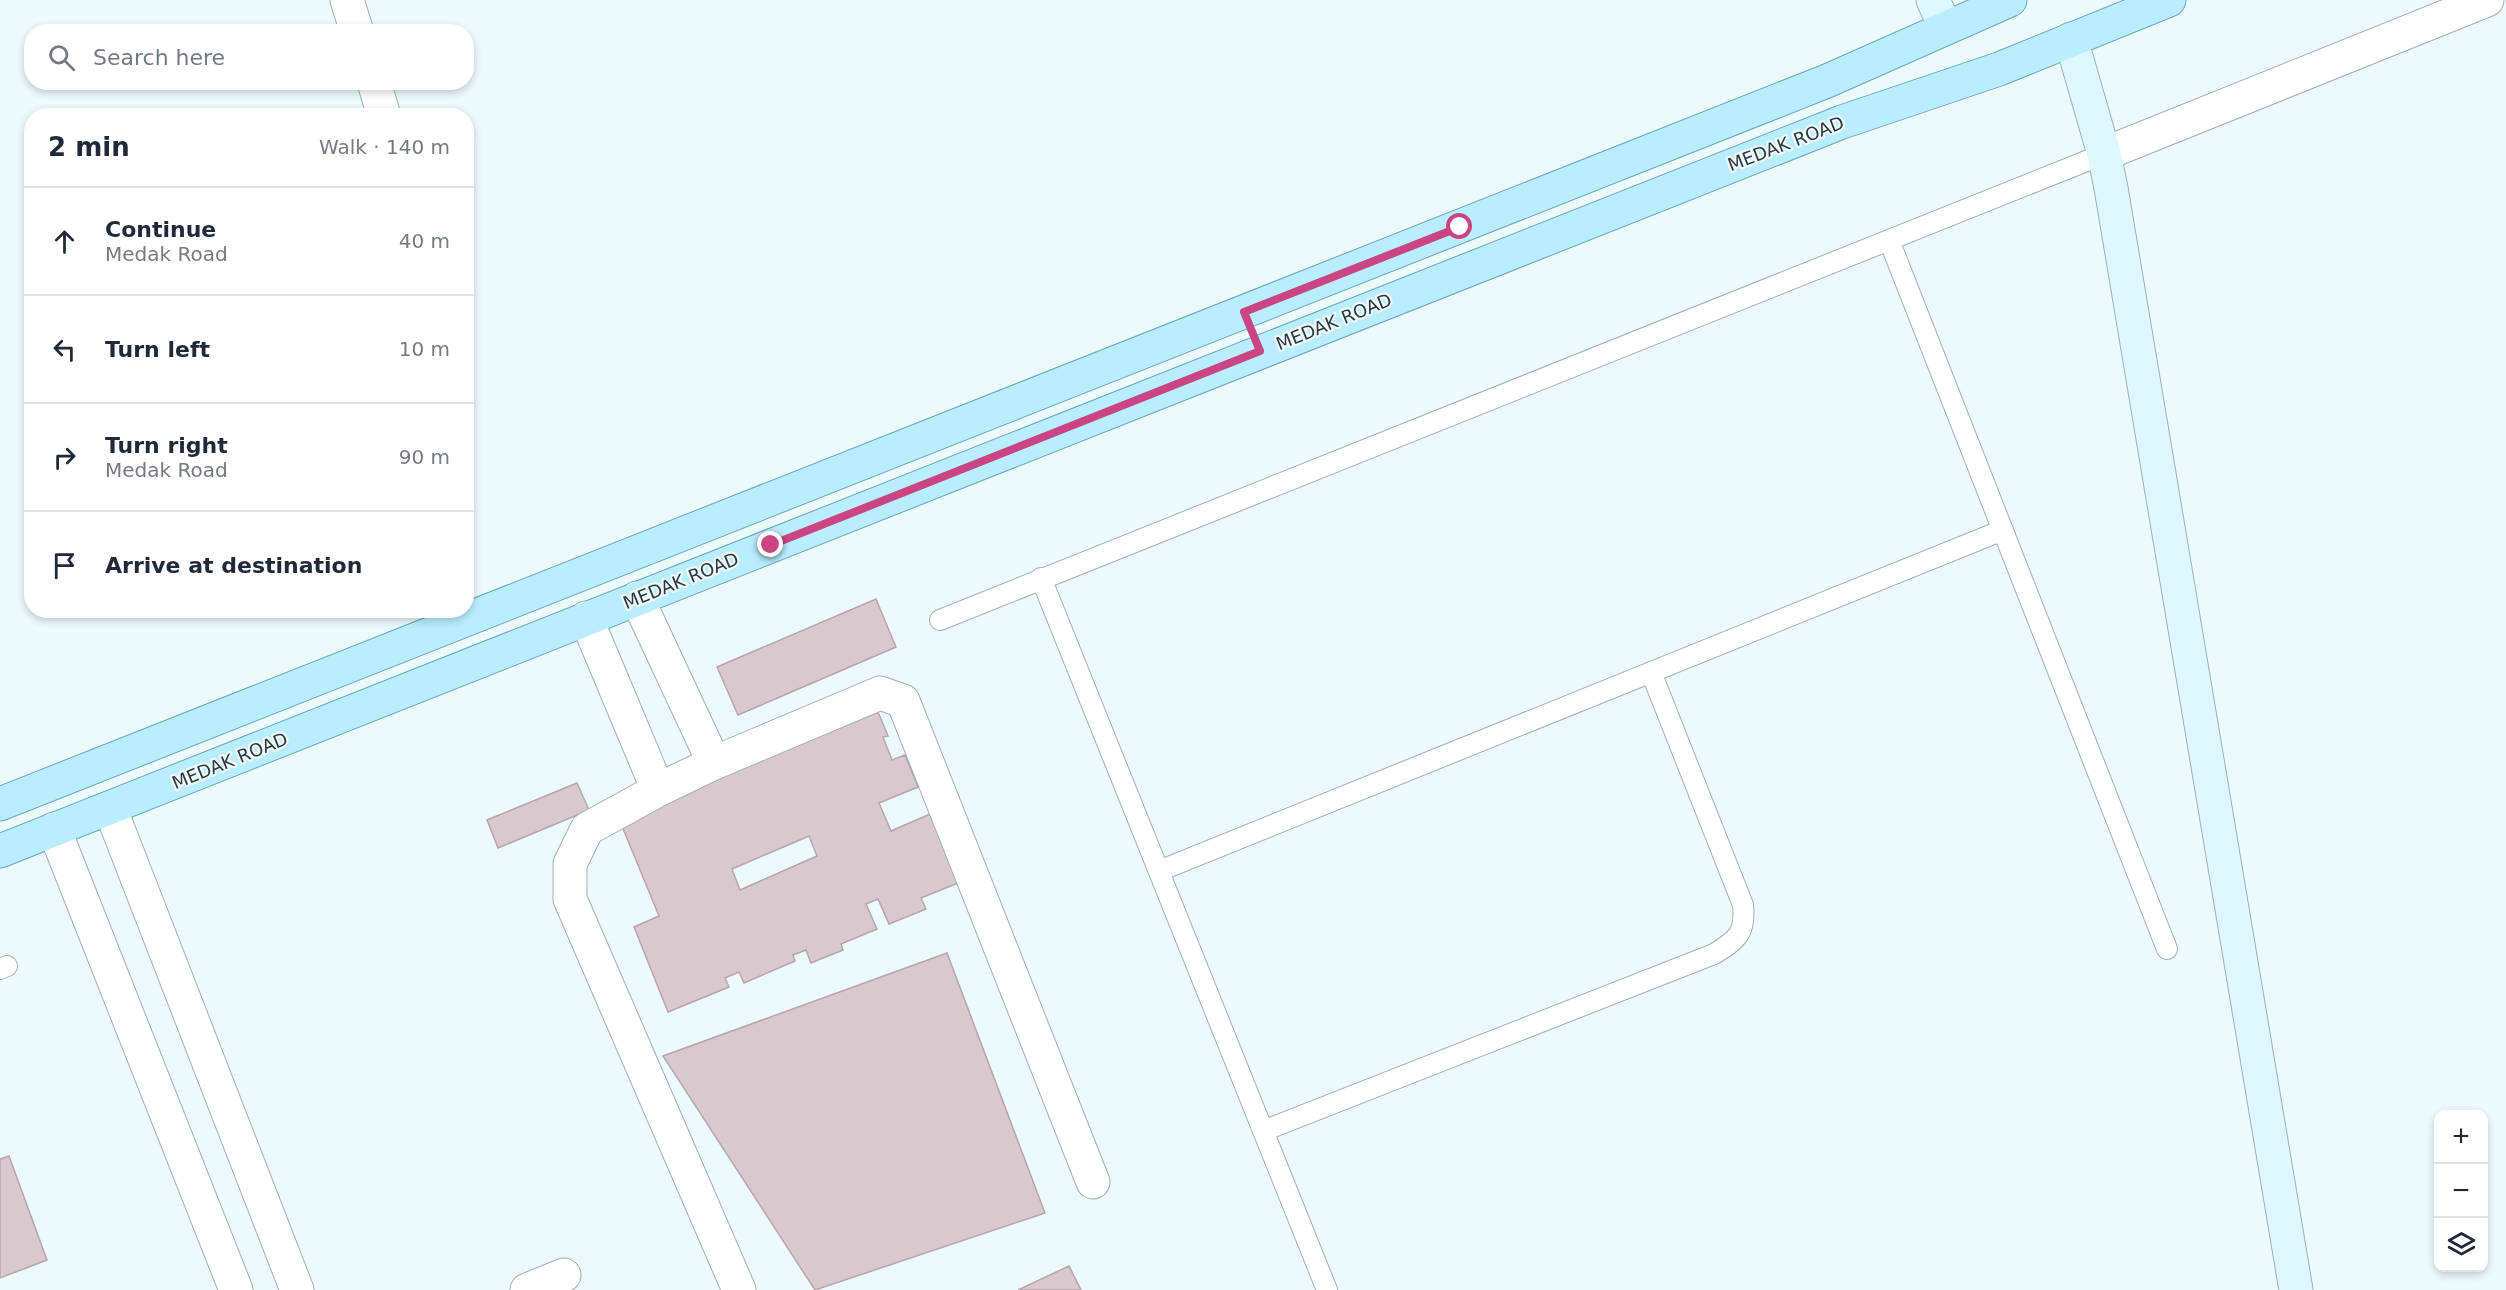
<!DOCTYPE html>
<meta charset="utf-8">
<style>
body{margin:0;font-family:"DejaVu Sans",sans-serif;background:#f2f2f3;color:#1f2937}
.controls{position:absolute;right:18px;bottom:18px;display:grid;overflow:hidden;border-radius:12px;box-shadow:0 3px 9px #0003}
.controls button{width:54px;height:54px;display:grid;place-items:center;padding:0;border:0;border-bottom:2px solid #e0e1e3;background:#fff;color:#1f2937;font:30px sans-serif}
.stop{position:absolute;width:18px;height:18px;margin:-14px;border:4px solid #cb4585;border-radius:50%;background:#fff}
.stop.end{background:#cb4585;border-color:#fff;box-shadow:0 2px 6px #0008}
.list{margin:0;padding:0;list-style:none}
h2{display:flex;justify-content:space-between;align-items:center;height:78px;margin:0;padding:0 24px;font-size:26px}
h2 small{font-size:20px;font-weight:400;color:#747a83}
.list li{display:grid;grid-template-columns:39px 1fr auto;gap:18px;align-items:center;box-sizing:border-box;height:108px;padding:0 24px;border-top:2px solid #e0e1e3}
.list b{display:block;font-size:22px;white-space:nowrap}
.list p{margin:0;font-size:20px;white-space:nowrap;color:#747a83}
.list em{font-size:20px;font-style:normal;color:#747a83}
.icon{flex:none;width:33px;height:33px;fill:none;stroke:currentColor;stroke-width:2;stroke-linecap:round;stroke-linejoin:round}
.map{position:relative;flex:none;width:2506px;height:1290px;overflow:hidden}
.search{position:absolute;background:#fff;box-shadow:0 3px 9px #0003;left:24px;top:24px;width:450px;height:66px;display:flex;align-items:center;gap:15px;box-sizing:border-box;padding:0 21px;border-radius:24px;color:#747a83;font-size:22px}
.panel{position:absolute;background:#fff;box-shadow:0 3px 9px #0003;left:24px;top:108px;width:450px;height:510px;border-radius:24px}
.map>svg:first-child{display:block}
.building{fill:#d9c9ce;stroke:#b6a6ac;stroke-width:1.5;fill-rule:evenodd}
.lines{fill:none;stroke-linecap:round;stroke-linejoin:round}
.lane-casing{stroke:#a0b0b5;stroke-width:22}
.street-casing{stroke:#a0b0b5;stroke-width:35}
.secondary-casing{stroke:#a0b0b5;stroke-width:35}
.primary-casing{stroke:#6aa7b9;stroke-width:35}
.lane{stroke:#fff;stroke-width:20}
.street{stroke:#fff;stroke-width:33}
.secondary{stroke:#dcf7ff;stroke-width:33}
.primary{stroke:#b9eefe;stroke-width:33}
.route{stroke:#cb4585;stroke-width:8}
.labels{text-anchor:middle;stroke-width:4.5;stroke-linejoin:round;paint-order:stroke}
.street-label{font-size:18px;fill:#303739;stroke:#ecf9fd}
</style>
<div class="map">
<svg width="2506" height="1290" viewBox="0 0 2506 1290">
<rect width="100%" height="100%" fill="#ecf9fd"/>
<g class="building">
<polygon points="876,599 896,647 738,715 717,667"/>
<path d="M878 712 888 736 883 737 892 760 905 755 918 787 879 803 891 831 930 814 958 883 921 898 926 909 889 924 878 899 866 904 877 929 841 944 843 950 811 963 806 950 793 955 795 961 744 983 739 972 725 978 729 987 668 1012 634 927 659 916 619 819ZM809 836 817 856 740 890 732 869Z"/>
<polygon points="577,783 589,810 498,848 487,820"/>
<polygon points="947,953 1045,1213 815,1290 663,1056"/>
<polygon points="9,1156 47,1260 0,1278 0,1159"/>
<polygon points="1069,1266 1081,1290 1018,1290"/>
</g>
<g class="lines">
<g class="lane-casing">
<g id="lane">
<polyline points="1889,240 2167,949"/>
<polyline points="1041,578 1327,1290"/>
<polyline points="940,620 2104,154"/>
<polyline points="1159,871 2003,530"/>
<polyline points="0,969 7,966"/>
<path d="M1263 1131 1714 954C1737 940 1746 933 1743 905L1651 672"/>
</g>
</g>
<g class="street-casing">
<g id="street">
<polyline points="347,0 357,32"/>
<polyline points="374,82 384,116"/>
<polyline points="2104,154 2487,0"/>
<polyline points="637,598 714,763 880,693 903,701 1093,1182"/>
<polyline points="586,618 658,790 587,829 570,864 570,899 739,1290"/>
<polyline points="658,790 714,763"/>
<polyline points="110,808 297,1290"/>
<polyline points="54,829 236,1290"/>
<polyline points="527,1290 564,1275"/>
</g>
</g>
<g class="secondary-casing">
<g id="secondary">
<polyline points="1933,0 1945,27"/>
<polyline points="2071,39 2104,154 2111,188 2296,1290"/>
</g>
</g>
<g class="primary-casing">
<g id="primary">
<polyline points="0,804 1827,81 2010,0"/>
<polyline points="0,851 1842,122 1999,69 2169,0"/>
</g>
</g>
<use href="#lane" class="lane"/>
<use href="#street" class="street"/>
<use href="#secondary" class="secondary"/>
<use href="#primary" class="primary"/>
</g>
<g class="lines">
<polyline class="route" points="771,545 1260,351 1244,312 1460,227"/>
</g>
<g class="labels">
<g class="street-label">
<text transform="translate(1786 144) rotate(-21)" y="6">MEDAK ROAD</text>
<text transform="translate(1334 322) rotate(-22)" y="6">MEDAK ROAD</text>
<text transform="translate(681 581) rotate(-22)" y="6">MEDAK ROAD</text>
<text transform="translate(230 761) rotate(-22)" y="6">MEDAK ROAD</text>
</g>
</g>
</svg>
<div class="controls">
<button>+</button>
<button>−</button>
<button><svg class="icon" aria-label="layers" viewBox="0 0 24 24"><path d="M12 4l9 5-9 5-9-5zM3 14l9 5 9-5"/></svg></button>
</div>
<div class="stop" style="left:1460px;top:227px"></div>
<div class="stop end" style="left:771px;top:545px"></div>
<div class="search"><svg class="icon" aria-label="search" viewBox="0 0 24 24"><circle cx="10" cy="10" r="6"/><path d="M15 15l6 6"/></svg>Search here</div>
<section class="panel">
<h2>2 min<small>Walk · 140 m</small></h2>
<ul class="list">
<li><svg class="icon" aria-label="ahead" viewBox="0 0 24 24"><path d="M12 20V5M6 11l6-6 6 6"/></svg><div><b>Continue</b><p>Medak Road</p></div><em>40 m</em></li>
<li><svg class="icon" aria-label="left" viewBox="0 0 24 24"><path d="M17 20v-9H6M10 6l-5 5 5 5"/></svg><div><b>Turn left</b></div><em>10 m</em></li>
<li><svg class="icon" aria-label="right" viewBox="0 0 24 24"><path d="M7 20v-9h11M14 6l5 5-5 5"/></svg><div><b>Turn right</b><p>Medak Road</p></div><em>90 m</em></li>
<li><svg class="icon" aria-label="arrive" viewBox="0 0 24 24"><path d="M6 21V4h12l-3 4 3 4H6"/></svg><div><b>Arrive at destination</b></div></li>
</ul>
</section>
</div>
